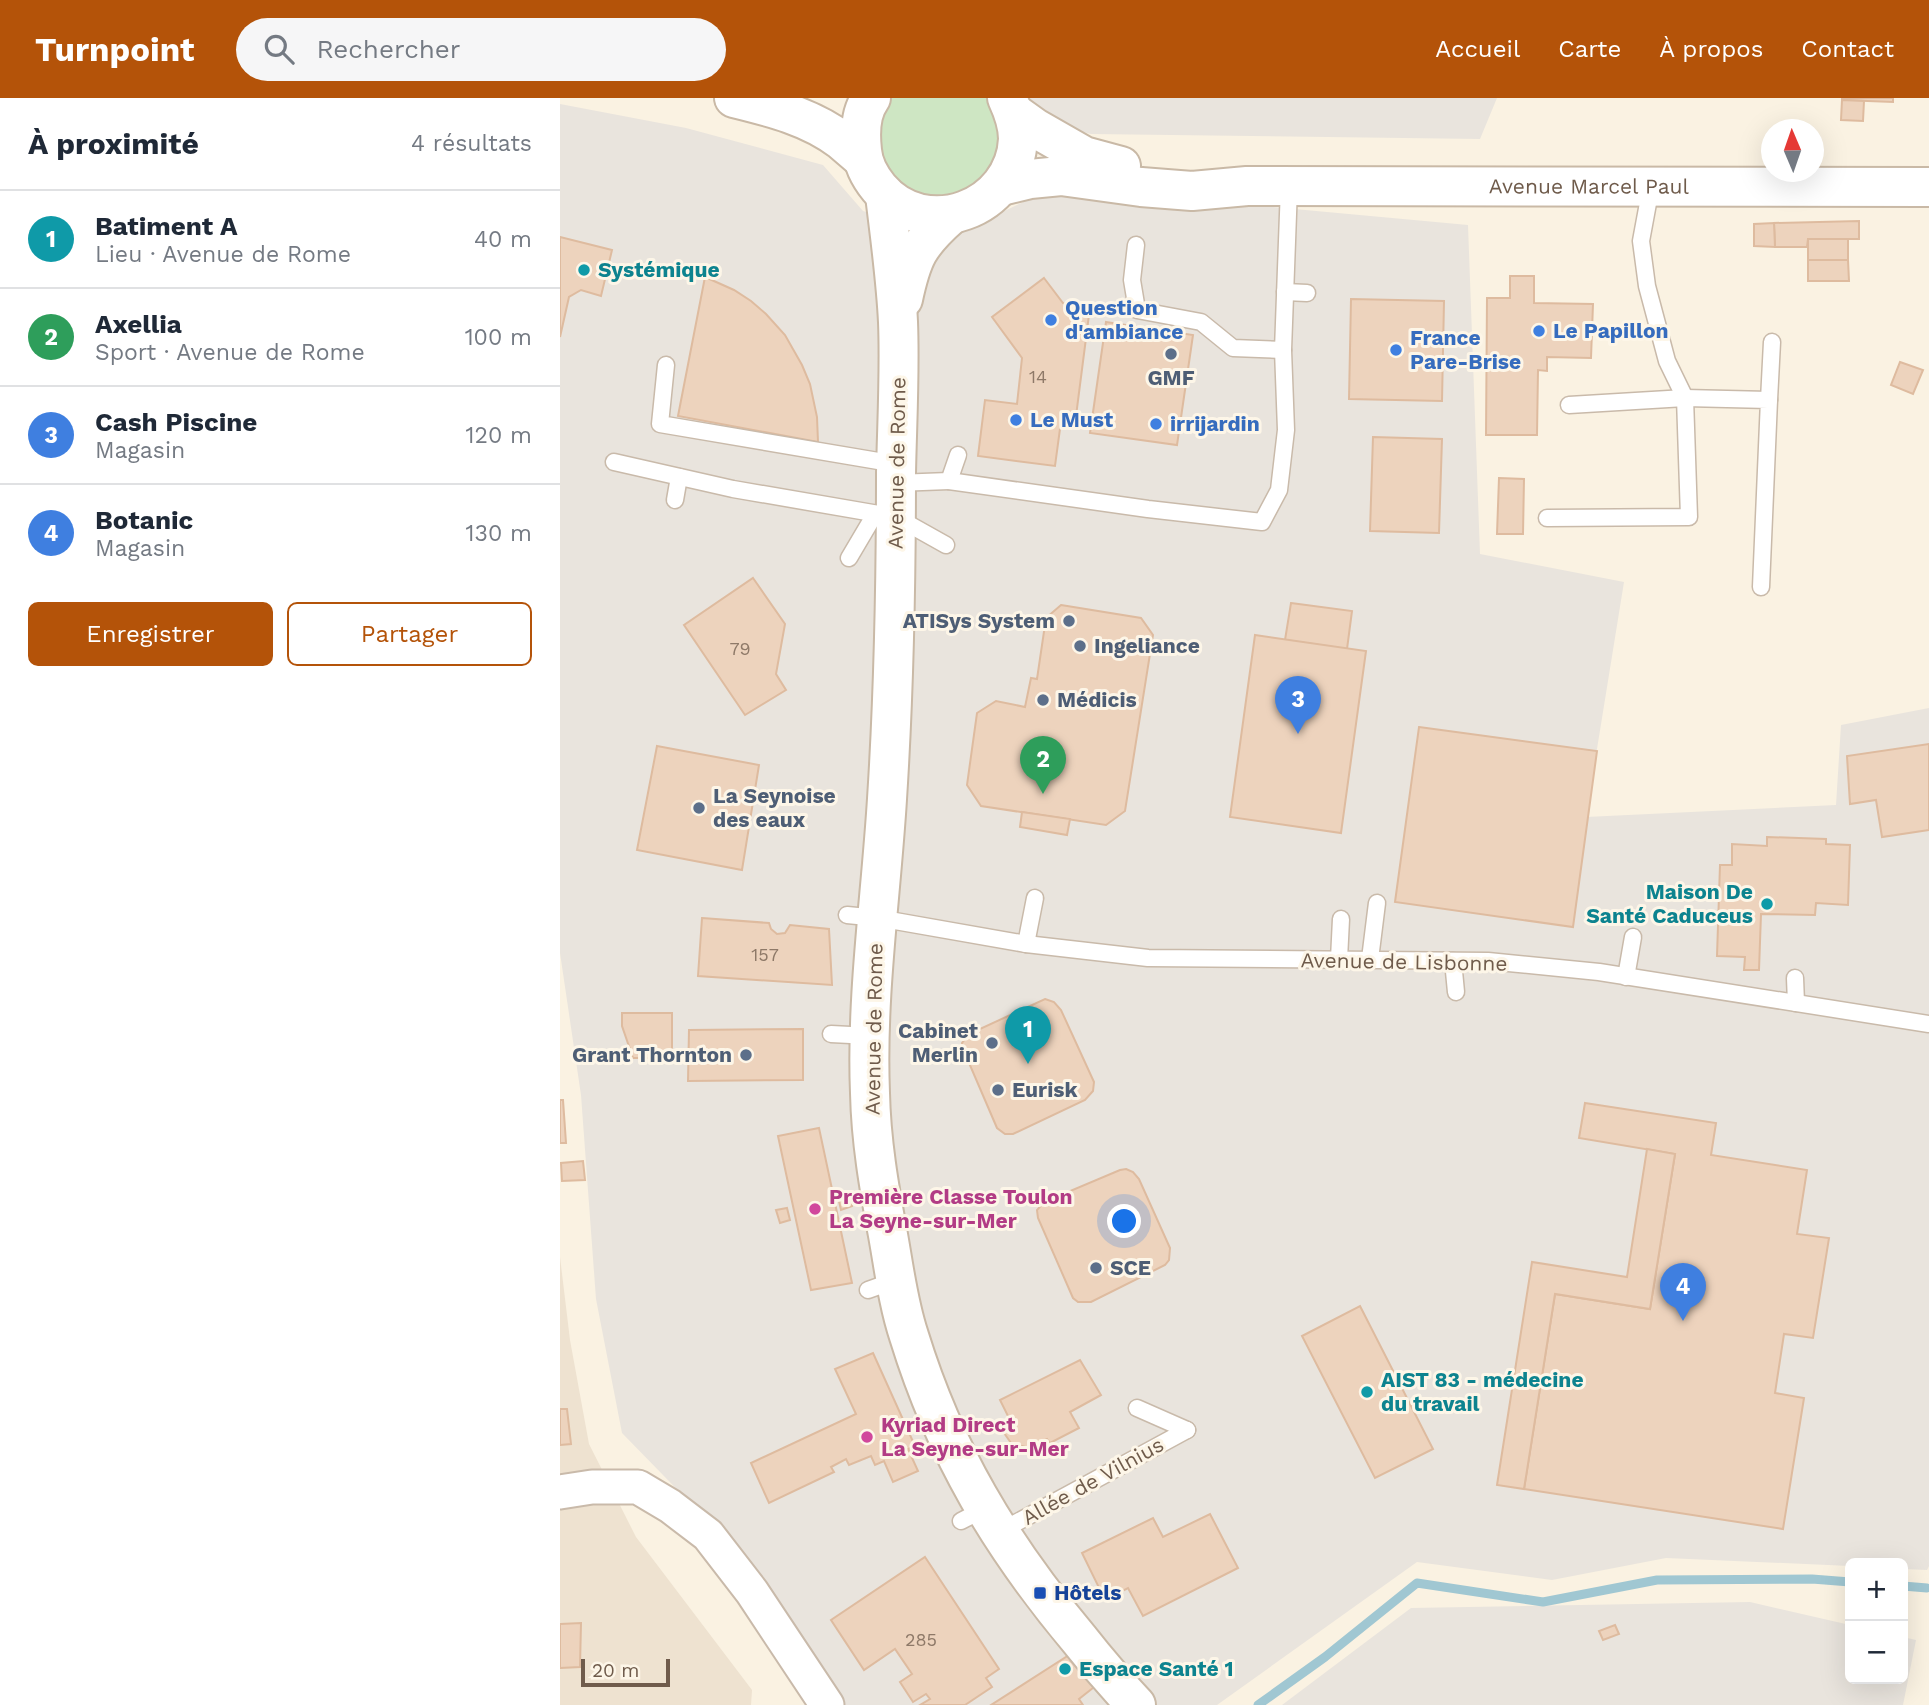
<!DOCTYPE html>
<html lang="fr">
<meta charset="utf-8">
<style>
body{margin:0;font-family:"Work Sans",sans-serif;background:#f6f6f7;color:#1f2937}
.controls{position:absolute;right:21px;bottom:21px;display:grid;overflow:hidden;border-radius:10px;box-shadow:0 7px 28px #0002}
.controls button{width:63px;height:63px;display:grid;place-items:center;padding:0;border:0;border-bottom:2px solid #e0e1e3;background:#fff;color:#1f2937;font:35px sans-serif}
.compass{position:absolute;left:1201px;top:21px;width:63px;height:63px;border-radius:50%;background:#fff;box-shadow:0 7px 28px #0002;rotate:358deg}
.scale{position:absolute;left:21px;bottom:18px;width:89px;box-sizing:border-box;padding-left:7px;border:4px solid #6f5b4b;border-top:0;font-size:19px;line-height:24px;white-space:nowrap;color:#6f5b4b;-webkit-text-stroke:5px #fdf6e8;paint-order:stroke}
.you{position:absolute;left:565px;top:1124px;width:24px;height:24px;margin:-18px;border:5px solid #fff;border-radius:50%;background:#1a73e8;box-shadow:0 0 0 10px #1a73e833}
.badge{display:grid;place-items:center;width:46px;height:46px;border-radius:50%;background:#b45309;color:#fff;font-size:23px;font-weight:700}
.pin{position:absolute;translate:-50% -58px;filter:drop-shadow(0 2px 4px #0008)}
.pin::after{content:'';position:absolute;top:37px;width:24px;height:21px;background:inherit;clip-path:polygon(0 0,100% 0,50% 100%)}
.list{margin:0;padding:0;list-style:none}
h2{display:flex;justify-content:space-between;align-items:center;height:91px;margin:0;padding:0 28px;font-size:30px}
h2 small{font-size:23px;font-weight:400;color:#747a83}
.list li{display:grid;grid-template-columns:46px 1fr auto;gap:21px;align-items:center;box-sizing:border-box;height:98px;padding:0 28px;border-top:2px solid #e0e1e3}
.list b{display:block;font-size:26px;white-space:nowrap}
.list p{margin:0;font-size:23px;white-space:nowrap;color:#747a83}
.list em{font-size:23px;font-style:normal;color:#747a83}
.actions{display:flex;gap:14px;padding:21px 28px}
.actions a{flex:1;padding:16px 0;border:2px solid #b45309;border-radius:10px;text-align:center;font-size:24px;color:#b45309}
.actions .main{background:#b45309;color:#fff}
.icon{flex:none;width:38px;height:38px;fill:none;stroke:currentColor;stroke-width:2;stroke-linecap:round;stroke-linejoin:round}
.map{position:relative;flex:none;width:1369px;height:1607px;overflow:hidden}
header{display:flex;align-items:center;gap:42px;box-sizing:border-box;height:98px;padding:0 35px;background:#b45309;color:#fff}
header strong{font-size:33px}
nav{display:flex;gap:38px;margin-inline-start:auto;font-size:24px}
.search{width:490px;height:63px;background:#f6f6f7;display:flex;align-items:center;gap:18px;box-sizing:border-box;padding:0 24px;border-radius:38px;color:#747a83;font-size:26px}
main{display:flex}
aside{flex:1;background:#fff}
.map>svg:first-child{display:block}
.residential{fill:#eee2d0}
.industrial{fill:#e9e4dd}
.green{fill:#cee6c3}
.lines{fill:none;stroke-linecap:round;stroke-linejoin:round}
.stream{stroke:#a0c7d2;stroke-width:9}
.building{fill:#edd3bd;stroke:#debb9f;stroke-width:2}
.lane-casing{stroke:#c9baaa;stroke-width:19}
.street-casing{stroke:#c9baaa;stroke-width:37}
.secondary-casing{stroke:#c9b9a6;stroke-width:42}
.lane{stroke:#fff;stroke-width:16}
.street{stroke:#fff;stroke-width:33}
.secondary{stroke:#fff;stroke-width:38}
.culture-dot{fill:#0f9aa8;stroke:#fdf6e8;stroke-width:2.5}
.shop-dot{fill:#3f7fe0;stroke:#fdf6e8;stroke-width:2.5}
.service-dot{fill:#5c6f8a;stroke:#fdf6e8;stroke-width:2.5}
.hotel-dot{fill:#d1479c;stroke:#fdf6e8;stroke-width:2.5}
.transit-dot{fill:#1a4fb4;stroke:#fdf6e8;stroke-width:2.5}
.labels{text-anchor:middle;stroke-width:6;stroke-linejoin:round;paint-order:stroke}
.number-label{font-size:18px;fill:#8e7968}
.street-label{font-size:21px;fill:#6f5b4b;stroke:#fdf6e8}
.culture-label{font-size:21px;font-weight:bold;fill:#0d838f;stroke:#fdf6e8;text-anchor:start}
.shop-label{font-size:21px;font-weight:bold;fill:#366cbe;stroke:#fdf6e8;text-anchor:start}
.service-label{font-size:21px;font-weight:bold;fill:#4e5e75;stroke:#fdf6e8;text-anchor:start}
.hotel-label{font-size:21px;font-weight:bold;fill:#b23c85;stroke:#fdf6e8;text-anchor:start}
.transit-label{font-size:21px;font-weight:bold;fill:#164399;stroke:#fdf6e8;text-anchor:start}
</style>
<header>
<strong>Turnpoint</strong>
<div class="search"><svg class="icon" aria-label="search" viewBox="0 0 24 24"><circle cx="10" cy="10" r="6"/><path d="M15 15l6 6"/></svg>Rechercher</div>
<nav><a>Accueil</a><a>Carte</a><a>À propos</a><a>Contact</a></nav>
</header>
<main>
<aside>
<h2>À proximité<small>4 résultats</small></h2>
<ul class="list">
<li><span class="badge" style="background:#0f9aa8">1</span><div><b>Batiment A</b><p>Lieu · Avenue de Rome</p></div><em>40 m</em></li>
<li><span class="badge" style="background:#2e9e5b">2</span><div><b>Axellia</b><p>Sport · Avenue de Rome</p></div><em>100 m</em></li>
<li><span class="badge" style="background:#3f7fe0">3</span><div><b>Cash Piscine</b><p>Magasin</p></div><em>120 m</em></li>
<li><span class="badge" style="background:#3f7fe0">4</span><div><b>Botanic</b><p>Magasin</p></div><em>130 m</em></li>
</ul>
<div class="actions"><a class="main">Enregistrer</a><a>Partager</a></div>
</aside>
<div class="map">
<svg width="1369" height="1607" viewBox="0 0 1369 1607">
<rect width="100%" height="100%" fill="#faf2e2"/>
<polygon class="residential" points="0,1159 10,1242 29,1346 76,1439 192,1592 191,1607 0,1607"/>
<g class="industrial">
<polygon points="393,0 937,0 920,41 531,36"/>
<polygon points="0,6 126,30 263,67 303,113 388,140 480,96 669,105 908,127 920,456 1064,484 1026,719 1276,707 1281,627 1369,610 1369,1468 1367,1472 1343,1471 1343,1465 1290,1465 1290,1468 1106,1460 992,1482 857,1464 657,1607 283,1607 183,1459 62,1335 36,1201 21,997 0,855"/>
<polygon points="1190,1504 1290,1527 1290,1581 1343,1581 1343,1539 1356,1542 1343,1607 722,1607 851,1510"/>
</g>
<polygon class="green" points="311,0 447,0 454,15 419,107 325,97"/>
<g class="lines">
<g class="stream">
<polyline points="1343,1488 1367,1490"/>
<polyline points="698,1607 765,1559 857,1485 983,1504 1097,1482 1252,1481 1290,1484"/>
</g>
</g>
<g class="building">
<polygon points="1282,0 1333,0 1333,4 1282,2"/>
<polygon points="1282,2 1304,3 1303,23 1281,22"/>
<polygon points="1299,123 1299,141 1248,141 1247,149 1215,149 1214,125"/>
<polygon points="1214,125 1215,149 1194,148 1194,126"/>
<polygon points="0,139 52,152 41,198 21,192 9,199 0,239"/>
<rect x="1248" y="141" width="40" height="21"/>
<polygon points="1248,162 1288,162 1289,183 1248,183"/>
<polygon points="950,178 974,178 974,205 1033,206 1031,260 987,259 987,273 978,272 977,337 926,337 927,200 950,200"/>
<polygon points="145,179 174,192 191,203 206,216 225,237 242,267 250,286 257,319 258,344 118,318"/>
<polygon points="484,180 503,205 530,209 516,318 502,316 495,368 418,358 425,302 457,306 462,260 432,219"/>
<polygon points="791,201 884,203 882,303 789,301"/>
<polygon points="546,224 633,237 617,347 530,335"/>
<polygon points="1340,264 1363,272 1353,296 1331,287"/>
<polygon points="813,339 882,341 879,435 810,433"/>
<polygon points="939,380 964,381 963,436 937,436"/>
<polygon points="193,480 225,526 216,576 226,592 185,617 124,527"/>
<polygon points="731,505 792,513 787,551 725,542"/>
<polygon points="501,507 581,520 593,537 565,713 546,727 421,708 407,687 417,615 436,603 465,609 471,580 477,581 486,520"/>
<polygon points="695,537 806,553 781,735 670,719"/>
<polygon points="859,629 1037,653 1013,829 835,804"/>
<polygon points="1369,646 1369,732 1322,739 1316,702 1290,706 1287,658"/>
<polygon points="97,648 199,667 182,772 77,752"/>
<polygon points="462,714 510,721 507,737 460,729"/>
<polygon points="1207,739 1266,741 1266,746 1290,747 1288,807 1256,805 1255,817 1201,816 1199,872 1184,872 1185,859 1157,858 1160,767 1172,767 1172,746 1207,748"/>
<polygon points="142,820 209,825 211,831 217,836 225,835 230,827 269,831 272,887 138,878"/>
<polygon points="485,901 494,904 501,912 534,984 533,993 525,1002 453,1036 445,1036 437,1030 403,951 402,945 409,936"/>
<polygon points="62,915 112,915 112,960 73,960 62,928"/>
<polygon points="243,931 243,982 128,983 129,932"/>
<polygon points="0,1002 3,1002 6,1045 0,1045"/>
<polygon points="1025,1005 1156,1025 1151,1057 1247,1072 1237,1136 1269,1140 1253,1240 1224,1236 1215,1295 1244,1300 1223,1431 964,1391 995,1196 1090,1211 1115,1056 1019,1040"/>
<polygon points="259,1030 292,1185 251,1192 218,1038"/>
<polygon points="1087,1051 1115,1056 1090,1211 995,1196 964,1391 937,1387 972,1164 1067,1179"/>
<polygon points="23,1063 25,1082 2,1083 1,1065"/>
<polygon points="566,1071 573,1074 579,1081 610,1150 609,1162 605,1167 531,1204 518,1204 513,1200 478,1120 477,1112 484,1104 560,1072"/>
<polygon points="290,1096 292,1108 281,1112 278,1099"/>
<polygon points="227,1110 230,1122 220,1125 216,1112"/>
<polygon points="800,1208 873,1351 815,1380 742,1238"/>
<polygon points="313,1255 355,1348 348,1351 358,1373 333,1384 324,1363 315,1367 311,1358 289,1367 286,1361 271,1369 274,1374 209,1405 191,1365 296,1316 275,1271"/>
<polygon points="520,1262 541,1297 510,1314 519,1330 490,1345 487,1341 469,1350 451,1345 442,1332 452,1326 440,1302"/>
<polygon points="0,1311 7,1311 11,1346 0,1347"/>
<polygon points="650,1416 678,1470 583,1518 568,1490 545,1502 522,1455 593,1420 603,1439"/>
<polygon points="365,1459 439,1571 426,1580 432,1589 405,1607 360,1607 370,1601 366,1596 353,1604 340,1584 352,1576 335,1551 304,1572 271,1522"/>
<polygon points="21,1525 20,1569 0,1570 0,1526"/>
<polygon points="1055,1527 1059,1536 1043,1542 1039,1533"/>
<polygon points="509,1557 538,1586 519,1601 523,1607 431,1607"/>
</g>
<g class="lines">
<g class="lane-casing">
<g id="lane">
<polyline points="576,147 572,182 577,212 641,224 673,250 723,252 729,89"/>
<polyline points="725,194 747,195"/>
<polyline points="106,267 100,326 336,366"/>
<polyline points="1209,302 1212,244"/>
<polyline points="1009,307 1125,300 1209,302 1201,489"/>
<polyline points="54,364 173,391 336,419 386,447"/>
<polyline points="389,383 588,411 702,424 719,392 726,332 723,252"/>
<polyline points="336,385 389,383 398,357"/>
<polyline points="115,402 119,379"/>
<polyline points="987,420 1129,419 1125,300 1107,263 1087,188 1081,143 1091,89"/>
<polyline points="289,460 315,416"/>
<polyline points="287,817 318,820 466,846 588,860 928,863 1039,874 1369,926"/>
<polyline points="466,846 475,800"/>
<polyline points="779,861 781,821"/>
<polyline points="810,861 817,805"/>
<polyline points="893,863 896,894"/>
<polyline points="1066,879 1073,839"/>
<polyline points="1235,880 1236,905"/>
<polyline points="271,936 310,938"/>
<polyline points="308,1192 336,1182"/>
<polyline points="577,1310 627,1332"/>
<polyline points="401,1423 424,1411"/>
<polyline points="439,1434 627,1332"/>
</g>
</g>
<g class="street-casing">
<polyline id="street" points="0,1394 32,1389 78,1389 110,1408 148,1437 192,1494 267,1607"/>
</g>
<g class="secondary-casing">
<g id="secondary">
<path d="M174 0C211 9 251 19 282 43 289 49 296 55 303 61"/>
<path d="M311 0C300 15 300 34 302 52 303 67 310 79 319 90 365 145 455 111 458 41 458 27 453 13 447 0"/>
<polyline points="454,15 475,30 524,58 561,68"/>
<path id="s1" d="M441 88 470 81 501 78 581 89 632 93 687 88 1369 89"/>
<path d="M325 97C330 139 336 181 338 224 340 274 337 325 336 375 336 484 334 592 327 701 321 799 306 897 310 995 311 1043 319 1089 328 1137 334 1170 338 1205 349 1238 385 1355 441 1448 519 1541 537 1564 556 1586 576 1607"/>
<path d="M343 201C352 159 358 146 391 117"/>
</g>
</g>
<use href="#lane" class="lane"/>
<use href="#street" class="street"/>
<use href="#secondary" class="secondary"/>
</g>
<g class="culture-dot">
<circle cx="24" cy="172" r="7"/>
<circle cx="1207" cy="806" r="7"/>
<circle cx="807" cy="1294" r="7"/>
<circle cx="505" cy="1571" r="7"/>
</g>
<g class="shop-dot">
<circle cx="491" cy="222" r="7"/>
<circle cx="979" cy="233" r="7"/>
<circle cx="836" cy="252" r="7"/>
<circle cx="456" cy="322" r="7"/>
<circle cx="596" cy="326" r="7"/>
</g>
<g class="service-dot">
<circle cx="611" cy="256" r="7"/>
<circle cx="509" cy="523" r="7"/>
<circle cx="520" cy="548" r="7"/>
<circle cx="483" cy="602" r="7"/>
<circle cx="139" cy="710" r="7"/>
<circle cx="432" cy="945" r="7"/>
<circle cx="186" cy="957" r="7"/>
<circle cx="438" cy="992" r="7"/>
<circle cx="536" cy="1170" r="7"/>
</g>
<g class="hotel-dot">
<circle cx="255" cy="1111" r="7"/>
<circle cx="307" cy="1339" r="7"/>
</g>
<rect class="transit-dot" x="473" y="1488" width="14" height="14" rx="3.5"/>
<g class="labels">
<g class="number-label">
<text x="478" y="285">14</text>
<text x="180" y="557">79</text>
<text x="205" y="863">157</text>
<text x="361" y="1548">285</text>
</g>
<g class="street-label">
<text dy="7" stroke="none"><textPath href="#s1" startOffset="590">Avenue Marcel Paul</textPath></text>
<text transform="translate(337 365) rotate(-89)" y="7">Avenue de Rome</text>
<text transform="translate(844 864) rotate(1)" y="7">Avenue de Lisbonne</text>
<text transform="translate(314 931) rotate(-89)" y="7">Avenue de Rome</text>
<text transform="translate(533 1383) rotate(-29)" y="7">Allée de Vilnius</text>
</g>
<g class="culture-label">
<text x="38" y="179">Systémique</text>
<text x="1193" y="801" text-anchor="end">Maison De<tspan x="1193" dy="24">Santé Caduceus</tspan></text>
<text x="821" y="1289">AIST 83 - médecine<tspan x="821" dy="24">du travail</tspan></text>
<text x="519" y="1578">Espace Santé 1</text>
</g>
<g class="shop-label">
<text x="505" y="217">Question<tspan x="505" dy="24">d'ambiance</tspan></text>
<text x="993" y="240">Le Papillon</text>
<text x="850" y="247">France<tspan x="850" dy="24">Pare-Brise</tspan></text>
<text x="470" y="329">Le Must</text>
<text x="610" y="333">irrijardin</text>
</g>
<g class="service-label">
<text x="611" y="287" text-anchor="middle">GMF</text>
<text x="495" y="530" text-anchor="end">ATISys System</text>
<text x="534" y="555">Ingeliance</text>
<text x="497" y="609">Médicis</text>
<text x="153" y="705">La Seynoise<tspan x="153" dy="24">des eaux</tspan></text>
<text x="418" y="940" text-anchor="end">Cabinet<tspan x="418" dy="24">Merlin</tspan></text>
<text x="172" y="964" text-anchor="end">Grant Thornton</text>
<text x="452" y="999">Eurisk</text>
<text x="550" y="1177">SCE</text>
</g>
<g class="hotel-label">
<text x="269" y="1106">Première Classe Toulon<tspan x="269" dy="24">La Seyne-sur-Mer</tspan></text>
<text x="321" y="1334">Kyriad Direct<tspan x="321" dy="24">La Seyne-sur-Mer</tspan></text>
</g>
<g class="transit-label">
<text x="494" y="1502">Hôtels</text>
</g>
</g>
</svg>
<div class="controls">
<button>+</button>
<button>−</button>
</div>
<svg class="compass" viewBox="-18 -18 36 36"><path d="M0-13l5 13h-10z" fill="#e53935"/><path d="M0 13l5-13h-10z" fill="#747a83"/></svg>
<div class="scale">20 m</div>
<div class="you"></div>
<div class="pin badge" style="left:468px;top:966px;background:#0f9aa8">1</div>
<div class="pin badge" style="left:483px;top:696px;background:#2e9e5b">2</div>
<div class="pin badge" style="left:738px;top:636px;background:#3f7fe0">3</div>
<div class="pin badge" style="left:1123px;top:1223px;background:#3f7fe0">4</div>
</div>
</main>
